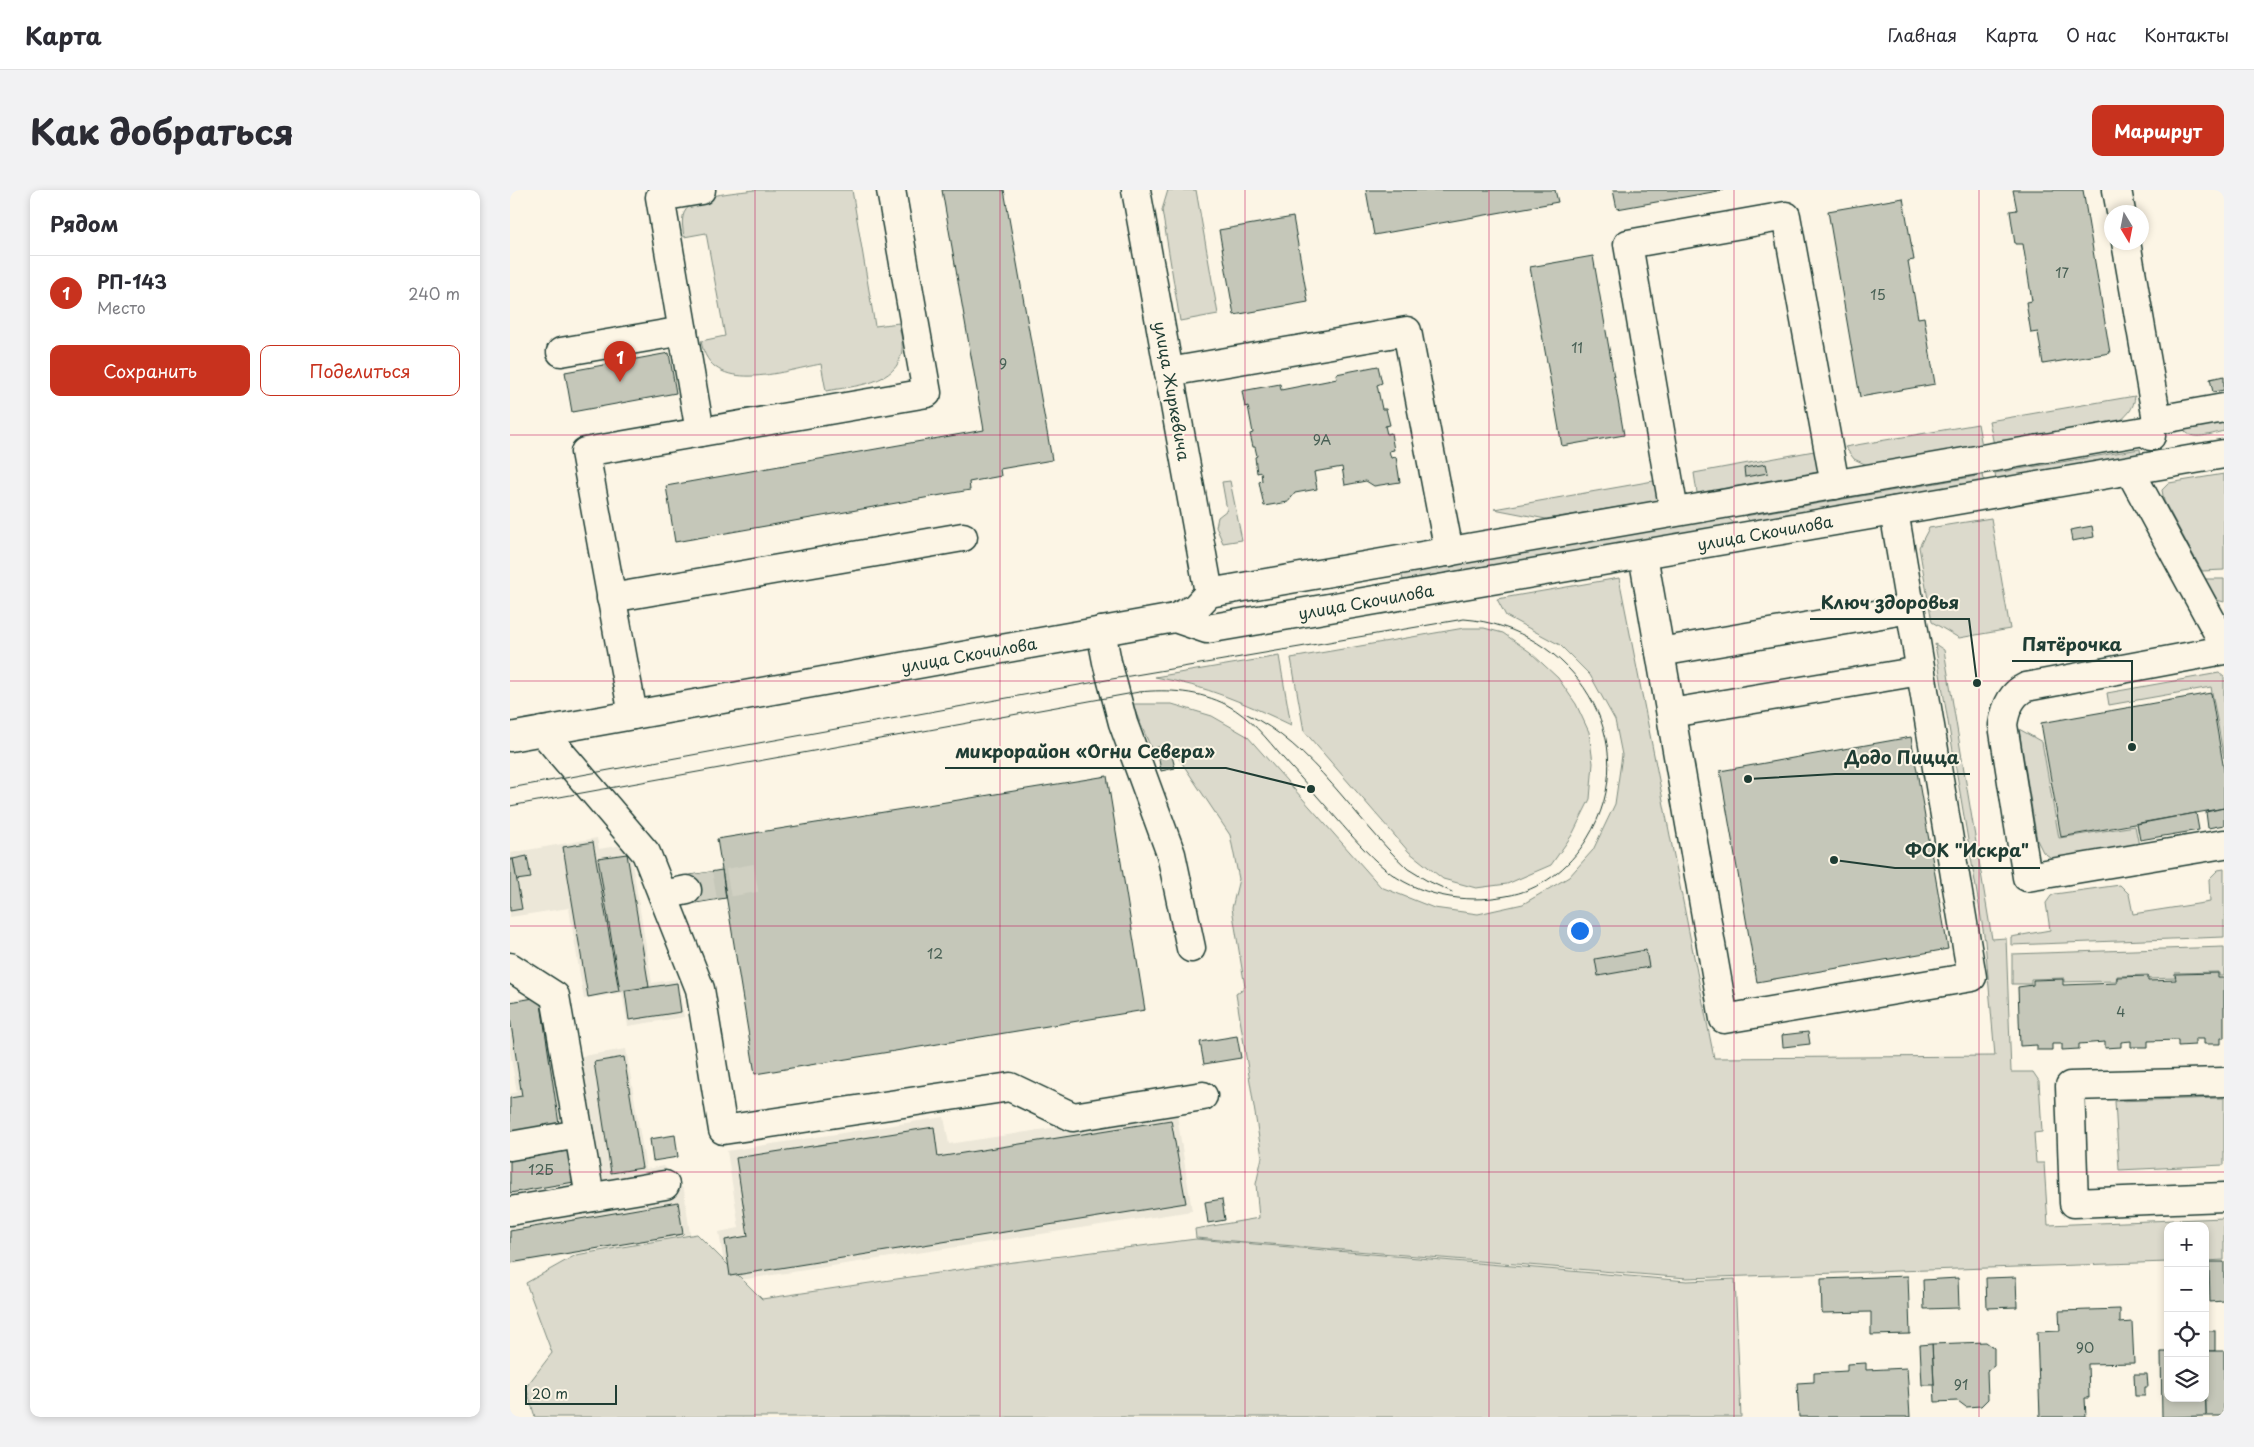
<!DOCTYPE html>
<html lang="ru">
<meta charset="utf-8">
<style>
body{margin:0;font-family:"Playpen Sans",sans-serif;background:#f2f2f3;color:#2b2b33}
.controls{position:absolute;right:15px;bottom:15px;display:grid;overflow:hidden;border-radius:10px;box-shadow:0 2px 8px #0003}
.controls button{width:45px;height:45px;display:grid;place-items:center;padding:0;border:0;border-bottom:1px solid #e1e1e2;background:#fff;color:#2b2b33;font:25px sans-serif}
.compass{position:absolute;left:1594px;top:15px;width:45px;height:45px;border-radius:50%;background:#fff;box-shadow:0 2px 8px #0003;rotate:170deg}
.scale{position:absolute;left:15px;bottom:12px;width:92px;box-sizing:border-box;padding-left:5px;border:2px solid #1f3d34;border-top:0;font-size:14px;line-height:18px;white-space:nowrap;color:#1f3d34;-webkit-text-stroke:4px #fcf5e5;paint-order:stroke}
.you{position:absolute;left:1069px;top:740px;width:18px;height:18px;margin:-12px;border:4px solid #fff;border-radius:50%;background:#1a73e8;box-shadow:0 0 0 8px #1a73e833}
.badge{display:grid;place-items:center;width:32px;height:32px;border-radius:50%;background:#c8321e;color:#fff;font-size:16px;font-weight:700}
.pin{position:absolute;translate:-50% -41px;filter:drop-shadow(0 1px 2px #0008)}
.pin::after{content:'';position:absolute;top:26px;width:18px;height:15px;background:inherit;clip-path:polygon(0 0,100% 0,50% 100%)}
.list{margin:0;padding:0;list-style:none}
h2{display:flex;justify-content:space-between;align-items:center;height:65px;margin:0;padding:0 20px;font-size:21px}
h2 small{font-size:16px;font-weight:400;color:#7c7c81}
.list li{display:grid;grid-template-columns:32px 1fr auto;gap:15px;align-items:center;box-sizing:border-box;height:75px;padding:0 20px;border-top:1px solid #e1e1e2}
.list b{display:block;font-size:19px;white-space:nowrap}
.list p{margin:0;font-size:16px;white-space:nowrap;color:#7c7c81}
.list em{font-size:16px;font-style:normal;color:#7c7c81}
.actions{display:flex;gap:10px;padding:15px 20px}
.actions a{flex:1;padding:11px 0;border:1px solid #c8321e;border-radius:10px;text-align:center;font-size:18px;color:#c8321e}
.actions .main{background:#c8321e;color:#fff}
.icon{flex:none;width:28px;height:28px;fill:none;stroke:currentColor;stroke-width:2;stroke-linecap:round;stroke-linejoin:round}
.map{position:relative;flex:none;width:1714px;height:1227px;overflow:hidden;border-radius:10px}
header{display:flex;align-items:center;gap:30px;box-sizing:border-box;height:70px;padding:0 25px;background:#fff;border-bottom:1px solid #e1e1e2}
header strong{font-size:24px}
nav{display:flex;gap:28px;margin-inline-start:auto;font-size:18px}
.intro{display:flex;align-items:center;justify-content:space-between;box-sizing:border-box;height:120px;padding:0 30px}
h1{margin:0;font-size:35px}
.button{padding:12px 22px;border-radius:10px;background:#c8321e;color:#fff;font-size:18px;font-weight:700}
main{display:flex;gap:30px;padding:0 30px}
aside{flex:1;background:#fff;border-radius:10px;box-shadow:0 2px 8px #0003}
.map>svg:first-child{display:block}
.built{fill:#ece7d8}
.green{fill:#dcdacc;stroke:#7e8c80}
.building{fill:#c5c7b9;stroke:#1f3d34}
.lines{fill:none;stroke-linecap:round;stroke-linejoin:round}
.minor-tunnel{stroke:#d0d0c2;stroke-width:28;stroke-dasharray:28 14;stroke-linecap:butt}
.minor-casing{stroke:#1f3d34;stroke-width:31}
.minor{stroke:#fcf5e5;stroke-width:28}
.tram{stroke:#1f3d34;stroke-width:1}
.grid{fill:none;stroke:#c2185b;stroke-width:1;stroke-opacity:0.55}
.labels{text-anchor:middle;stroke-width:4;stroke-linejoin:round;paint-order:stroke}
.number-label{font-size:14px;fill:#486055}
.street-label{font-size:16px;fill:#1f3d34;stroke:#fcf5e5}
.leader{fill:none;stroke:#1f3d34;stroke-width:2}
.callout-dot{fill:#1f3d34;stroke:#fcf5e5;stroke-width:2}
.callout-label{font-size:18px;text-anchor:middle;font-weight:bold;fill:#1f3d34;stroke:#fcf5e5;stroke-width:4;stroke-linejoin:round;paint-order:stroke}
</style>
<header>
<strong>Карта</strong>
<nav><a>Главная</a><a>Карта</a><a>О нас</a><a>Контакты</a></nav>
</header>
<div class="intro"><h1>Как добраться</h1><a class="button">Маршрут</a></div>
<main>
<aside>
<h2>Рядом<small></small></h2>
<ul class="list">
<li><span class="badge">1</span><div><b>РП-143</b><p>Место</p></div><em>240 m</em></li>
</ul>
<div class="actions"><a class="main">Сохранить</a><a>Поделиться</a></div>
</aside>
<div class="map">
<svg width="1714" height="1227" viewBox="0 0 1714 1227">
<rect width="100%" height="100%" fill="#fcf5e5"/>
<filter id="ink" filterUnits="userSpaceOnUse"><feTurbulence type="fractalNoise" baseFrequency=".02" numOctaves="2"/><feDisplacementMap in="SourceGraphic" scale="10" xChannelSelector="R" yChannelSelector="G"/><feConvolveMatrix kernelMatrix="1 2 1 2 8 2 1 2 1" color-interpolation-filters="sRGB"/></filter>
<g filter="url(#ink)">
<g class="built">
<polygon points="87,648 89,659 119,654 142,793 167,789 174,827 118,836 112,803 74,809 59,718 0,727 0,663"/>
<polygon points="36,804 48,870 116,859 136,979 154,976 174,1000 180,1044 0,1075 0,904 7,902 0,862 0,810"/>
<polygon points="666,919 682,1021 217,1092 209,1042 229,1038 217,961 434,927 439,954"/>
</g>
<g class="green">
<path d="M244 0H342L365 136 389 133C390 142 393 151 392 160 389 195 342 196 316 201L311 174C272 181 201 207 191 151L215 146 196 43 174 47C173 39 171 31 174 23 183 4 225 3 244 0Z"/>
<polygon points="658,0 686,0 708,124 670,131 652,20"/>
<path d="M1625 206C1624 219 1617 226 1607 233L1484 255 1479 231Z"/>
<path d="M1714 227V241C1700 244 1676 254 1672 234Z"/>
<polygon points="1468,234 1472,256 1359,276 1344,269 1335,257"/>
<polygon points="1630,259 1631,266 1486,291 1485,283"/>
<polygon points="1304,261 1308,282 1187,303 1184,283"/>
<polygon points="1714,284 1714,380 1692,381 1654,311 1652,300 1659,293"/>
<polygon points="1473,285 1475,293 1241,332 1235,326"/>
<polygon points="1149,290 1152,310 1036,329 984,319"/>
<polygon points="720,291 732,350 713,353 706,337 708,327 717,320 712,292"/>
<polygon points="1217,327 1226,335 893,390 891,382"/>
<polygon points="1481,328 1500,439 1449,448 1422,432 1409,357 1419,338"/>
<polygon points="1109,388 1204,868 1485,866 1475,751 1425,454 1434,460 1482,749 1496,748 1501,882 1523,882 1529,891 1532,942 1524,943 1526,973 1534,973 1538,1035 1714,1028 1714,1070 1695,1071 1695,1036 1658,1036 1658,1072 1177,1088 686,1048 685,1039 749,1028 746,994 752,967 726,804 735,797 722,718 729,689 720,645 660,555 641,558 622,514 662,514 702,526 737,546 871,697 924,718 968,724 1013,714 1059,687 1083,660 1105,614 1112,565 1105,530 1080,485 1050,455 996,426 987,409"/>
<polygon points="1692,389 1714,389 1714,412 1703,409"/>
<polygon points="954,438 974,438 993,443 1020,462 1048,488 1066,514 1079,542 1083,573 1080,609 1062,645 1041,675 997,694 966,698 933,689 899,662 794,541 781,468"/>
<path d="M769 466 781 535C735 513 696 496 645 487Z"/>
<polygon points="1709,483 1714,487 1714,568 1701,497 1599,515 1597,503"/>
<polygon points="1509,539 1532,552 1549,648 1625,636 1629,656 1544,670 1533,662 1527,650"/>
<polygon points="1714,679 1714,747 1501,755 1501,747 1540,740 1536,713 1541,706 1545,704 1610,695 1619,704 1623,724 1700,712 1699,689 1708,680"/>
<polygon points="1714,757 1714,786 1709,786 1709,782 1665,783 1665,788 1639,789 1638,785 1607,786 1606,791 1554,792 1554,788 1521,789 1521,794 1502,794 1502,764"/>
<polygon points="1714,908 1714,975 1609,980 1605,911"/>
<polygon points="187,1044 252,1109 488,1074 686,1049 1177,1091 1225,1089 1231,1227 25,1227 16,1197 42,1163 16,1093 66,1065"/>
</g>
<g class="building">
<polygon points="432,0 494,0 542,270 490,279 491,286 459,292 460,300 165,352 156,296 474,240"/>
<polygon points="856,0 1045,0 1048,12 864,45"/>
<polygon points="1103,0 1214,0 1107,19"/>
<polygon points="1503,0 1573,0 1600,163 1533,174 1528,142 1521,143 1516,112 1522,111 1513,54 1505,54 1500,21 1507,20"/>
<polygon points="1393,8 1404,70 1398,71 1408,128 1414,127 1425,194 1350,207 1318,21"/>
<polygon points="783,27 798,112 724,125 709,40"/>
<polygon points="1083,66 1114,245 1052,256 1020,77"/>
<polygon points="159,163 166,203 62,222 55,182"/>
<polygon points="868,176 872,193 867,195 872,219 876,219 880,235 875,236 877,244 881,243 884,260 879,261 881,268 886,267 890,292 864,296 856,291 835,295 832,277 804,282 807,299 785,303 778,312 754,316 749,292 752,291 751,282 747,283 745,267 747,266 745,257 743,257 740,244 743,243 738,216 735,217 732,201 770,194 771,200 827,189 826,184"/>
<polygon points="1714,186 1714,200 1703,202 1700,189"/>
<polygon points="1256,274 1258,283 1235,287 1234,278"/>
<polygon points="1582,336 1584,347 1562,351 1560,340"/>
<polygon points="1701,503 1714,580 1714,618 1551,647 1531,533"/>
<polygon points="1401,547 1438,759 1247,792 1210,581"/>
<polygon points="661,562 665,578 651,581 648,564"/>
<polygon points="597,586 635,820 245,884 207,649"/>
<polygon points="1714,618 1714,635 1698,638 1696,622"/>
<polygon points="1686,623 1689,640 1630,650 1627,634"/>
<polygon points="83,652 109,801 78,807 53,657"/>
<polygon points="117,664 139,797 110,801 88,668"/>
<polygon points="17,666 21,688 6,690 3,669"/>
<polygon points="0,669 3,669 12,719 0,721"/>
<polygon points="212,680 216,708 179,714 175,686"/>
<polygon points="1136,760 1139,777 1088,786 1085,769"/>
<polygon points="1708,783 1708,788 1714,788 1714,848 1711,848 1711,854 1694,854 1694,849 1685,849 1685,855 1668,856 1668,850 1638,851 1638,857 1621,857 1621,851 1611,852 1611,857 1595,858 1595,852 1569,854 1569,859 1552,860 1552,854 1542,854 1542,860 1527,860 1527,855 1510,856 1508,797 1523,795 1523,790 1553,789 1553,795 1607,793 1607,787 1638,786 1638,791 1666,790 1665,784"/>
<polygon points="167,793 171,822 119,830 115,801"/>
<polygon points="30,807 49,934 0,942 0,908 12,906 0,828 0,812"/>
<polygon points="1298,842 1300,854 1273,857 1272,845"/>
<polygon points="727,846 731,868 694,874 690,852"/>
<polygon points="114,867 132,978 101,983 84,872"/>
<polygon points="661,930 676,1013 220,1086 215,1050 238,1046 226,968 424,937 428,967"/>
<polygon points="165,945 168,967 143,971 140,949"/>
<polygon points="58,958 64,992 0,1003 0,968"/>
<polygon points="712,1009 715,1030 698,1033 695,1012"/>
<polygon points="168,1012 173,1044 0,1073 0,1041"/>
<polygon points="1699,1072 1714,1072 1714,1111 1700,1112"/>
<polygon points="1398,1086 1400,1144 1361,1145 1361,1122 1312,1123 1311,1089"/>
<polygon points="1506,1087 1507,1117 1477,1118 1476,1088"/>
<polygon points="1448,1088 1449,1118 1414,1119 1413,1090"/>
<polygon points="1610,1119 1610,1133 1622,1132 1624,1173 1578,1174 1579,1208 1575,1208 1576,1227 1530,1227 1527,1142 1550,1141 1549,1121"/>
<rect x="1695" y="1141" width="10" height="20"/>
<polygon points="1476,1152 1484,1158 1484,1176 1477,1181 1478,1209 1471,1216 1456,1217 1448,1211 1425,1212 1422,1154"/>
<polygon points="1422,1154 1424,1195 1412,1195 1410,1155"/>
<polygon points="1695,1161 1714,1161 1714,1226 1696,1226"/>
<polygon points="1651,1162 1658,1162 1658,1208 1695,1208 1695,1187 1696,1226 1652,1227"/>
<polygon points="1356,1173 1356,1180 1397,1178 1400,1227 1289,1227 1287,1193 1304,1192 1304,1183 1337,1181 1337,1174"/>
<polygon points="1624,1184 1637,1184 1638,1197 1635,1197 1635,1206 1625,1206"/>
</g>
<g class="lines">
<polyline class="minor-tunnel" points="177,700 251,687"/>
<g class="minor-casing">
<g id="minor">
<polyline points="626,0 699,403"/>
<polyline points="1607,0 1611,22"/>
<polyline points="1616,52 1647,230"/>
<polyline points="51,162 173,141"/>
<polyline points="659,182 897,141 939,362"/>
<polyline points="190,242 150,7 191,0"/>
<polyline points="1641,246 1640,240 1647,230 1714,218"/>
<polyline points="1620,281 1714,454"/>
<polyline points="1164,322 1118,54 1276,26 1325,295"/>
<polyline points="1133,365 1214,829 1462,787 1384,321"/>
<polyline points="101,408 453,347"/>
<polyline points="665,428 685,418 699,403 1640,240"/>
<polyline points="591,441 597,472 613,533 661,664 681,758"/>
<path d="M1714 460 1516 497C1501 504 1495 520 1493 535L1517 687 1714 654"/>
<polyline points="1150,462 1400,419"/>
<polyline points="1161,523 1410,481"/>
<polyline points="123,525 75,262 417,203 381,0"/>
<polyline points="32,541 136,663 190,799 213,940 500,897 563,927 693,906"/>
<polyline points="0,547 665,428 697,439 1714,264"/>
<polyline points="153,705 177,700"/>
<polyline points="0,777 45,806 80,1007"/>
<polyline points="1714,892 1560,896 1564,1013 1714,1007"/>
<polyline points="0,956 69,944"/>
<polyline points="0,1021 155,995"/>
</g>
</g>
<use href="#minor" class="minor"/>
<g class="tram">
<path d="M735 523C805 556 843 628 898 679L916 690 942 702"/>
<path d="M0 598 602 489 954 429C1062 437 1138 551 1077 649 1058 679 1031 700 996 706 955 714 907 706 874 678 857 664 842 646 827 629 809 608 791 588 773 568 757 549 740 527 717 515 690 501 658 499 629 502L0 616"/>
</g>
</g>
</g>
<path class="grid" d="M245 0V1227M490 0V1227M735 0V1227M979 0V1227M1224 0V1227M1469 0V1227M0 245H1714M0 491H1714M0 736H1714M0 982H1714"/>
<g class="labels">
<g class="number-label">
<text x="1552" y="88">17</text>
<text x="1368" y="110">15</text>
<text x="1067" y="163">11</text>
<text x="493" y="179">9</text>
<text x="812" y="255">9А</text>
<text x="425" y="769">12</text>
<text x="1611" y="827">4</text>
<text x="31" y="985">12Б</text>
<text x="1575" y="1163">90</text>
<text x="1451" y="1200">91</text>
</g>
<g class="street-label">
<text transform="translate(662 201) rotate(80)" y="6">улица Жиркевича</text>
<text transform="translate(1255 343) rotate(-10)" y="6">улица Скочилова</text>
<text transform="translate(856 412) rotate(-10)" y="6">улица Скочилова</text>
<text transform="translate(459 465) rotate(-10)" y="6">улица Скочилова</text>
</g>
</g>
<path class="leader" d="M1467 493L1459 429H1300M1622 557L1622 471H1502M801 599L716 578H435M1238 589L1325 584H1460M1324 670L1385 678H1530"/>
<g class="callout-dot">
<circle cx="1467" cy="493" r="5"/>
<circle cx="1622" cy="557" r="5"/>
<circle cx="801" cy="599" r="5"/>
<circle cx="1238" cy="589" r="5"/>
<circle cx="1324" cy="670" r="5"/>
</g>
<g class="callout-label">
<text x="1380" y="419">Ключ здоровья</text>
<text x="1562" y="461">Пятёрочка</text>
<text x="575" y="568">микрорайон «Огни Севера»</text>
<text x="1392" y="574">Додо Пицца</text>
<text x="1457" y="667">ФОК "Искра"</text>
</g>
</svg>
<div class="controls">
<button>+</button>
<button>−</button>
<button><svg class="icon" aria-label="locate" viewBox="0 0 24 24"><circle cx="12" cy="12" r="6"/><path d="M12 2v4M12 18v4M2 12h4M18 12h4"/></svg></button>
<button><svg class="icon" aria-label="layers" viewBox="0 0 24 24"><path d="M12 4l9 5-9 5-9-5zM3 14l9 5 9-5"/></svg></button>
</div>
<svg class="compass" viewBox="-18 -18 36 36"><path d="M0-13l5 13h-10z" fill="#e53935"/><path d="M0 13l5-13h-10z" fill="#7c7c81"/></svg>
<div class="scale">20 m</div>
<div class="you"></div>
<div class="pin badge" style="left:110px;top:192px">1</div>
</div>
</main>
